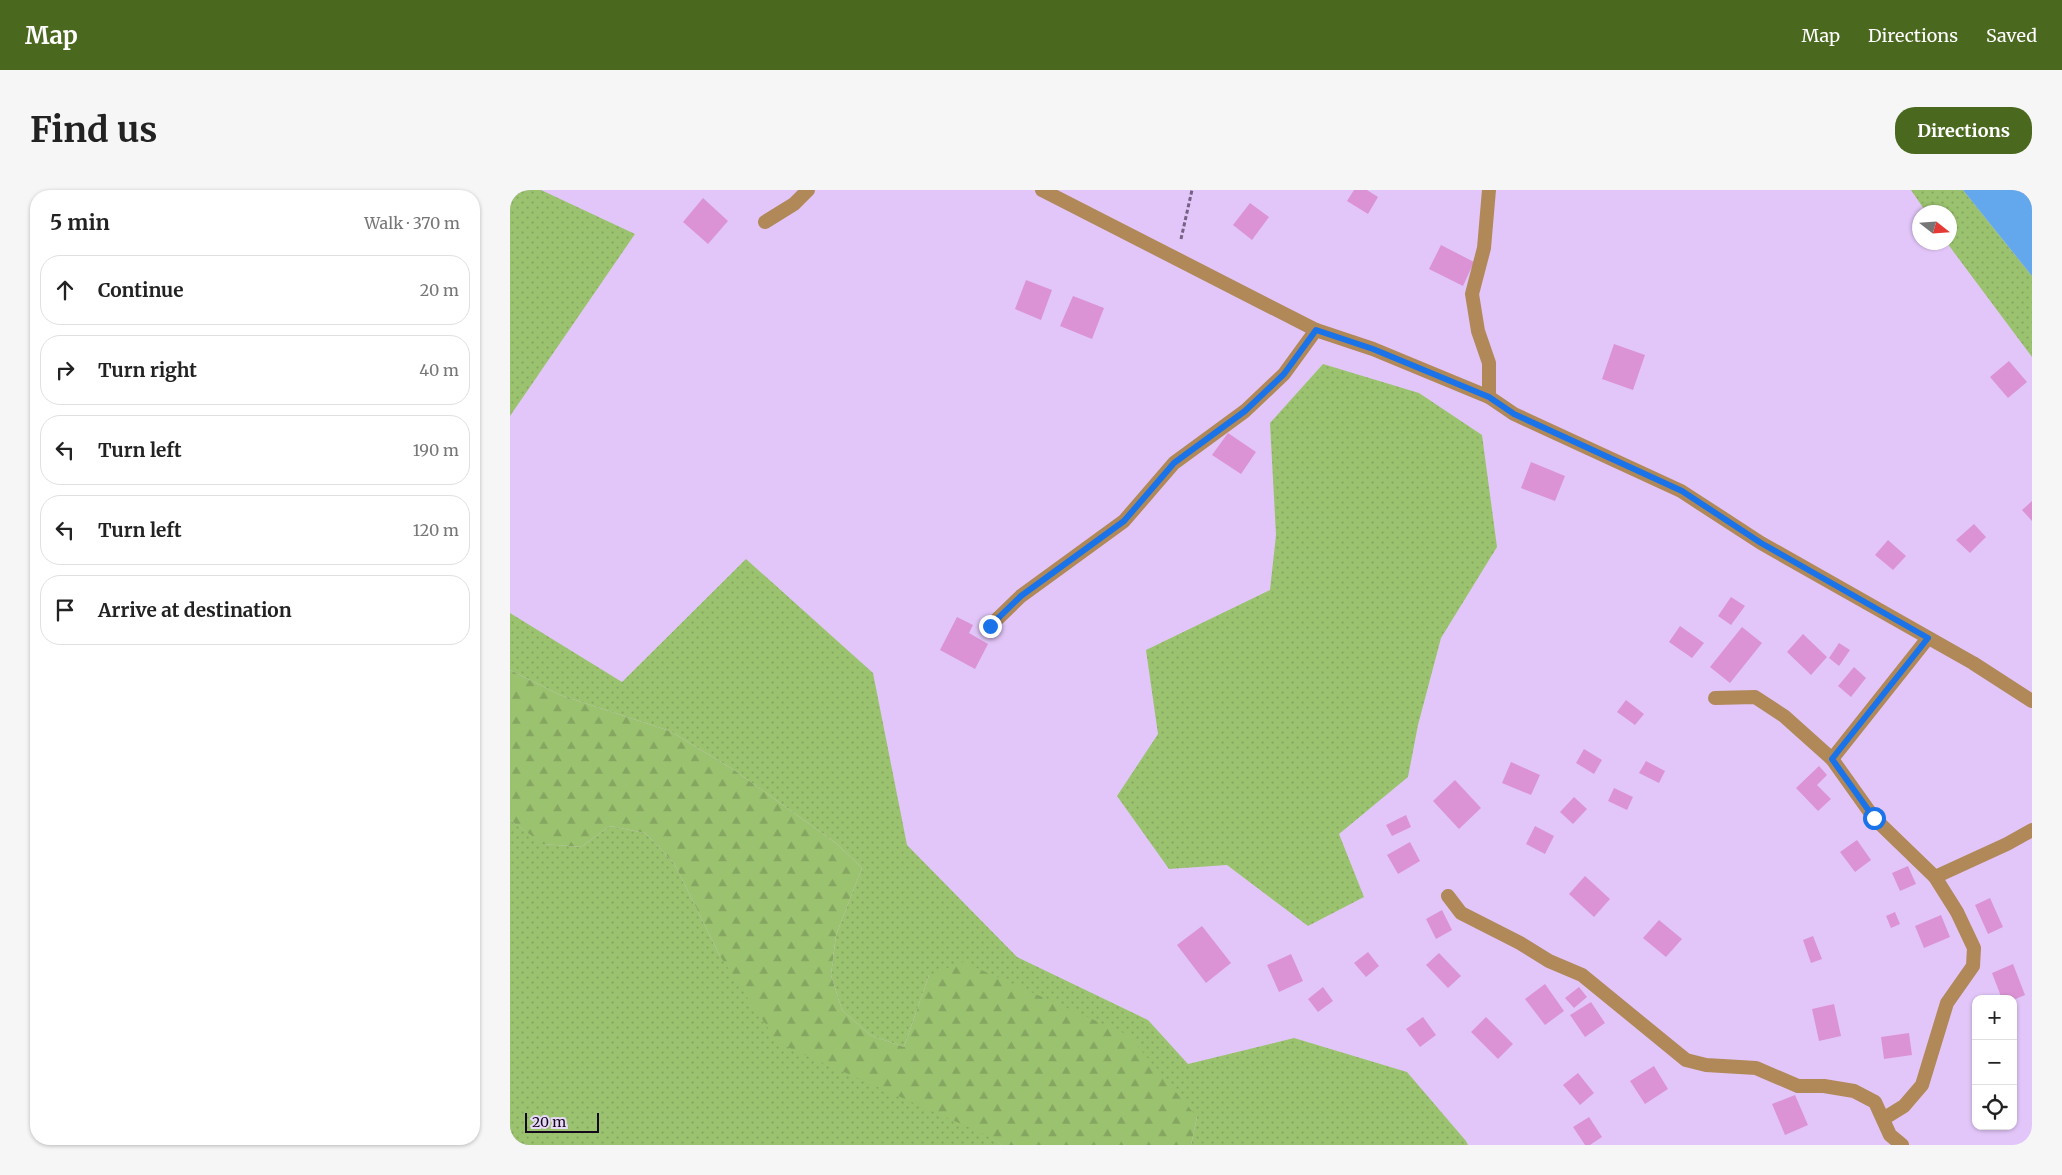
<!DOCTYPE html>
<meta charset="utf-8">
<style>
body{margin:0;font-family:Merriweather,serif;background:#f6f6f6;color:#222}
.controls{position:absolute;right:15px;bottom:15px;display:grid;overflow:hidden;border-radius:10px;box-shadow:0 1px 4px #0004}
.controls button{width:45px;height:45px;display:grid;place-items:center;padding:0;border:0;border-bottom:1px solid #e0e0e0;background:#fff;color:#222;font:25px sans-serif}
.compass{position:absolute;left:1402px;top:15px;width:45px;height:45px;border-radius:50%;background:#fff;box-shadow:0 1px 4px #0004;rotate:107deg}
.scale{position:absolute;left:15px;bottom:12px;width:74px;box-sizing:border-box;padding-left:5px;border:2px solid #13091b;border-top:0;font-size:14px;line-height:18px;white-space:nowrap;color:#13091b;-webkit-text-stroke:4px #e9d9f8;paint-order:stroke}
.stop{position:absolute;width:15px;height:15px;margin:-11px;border:4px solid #1a73e8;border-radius:50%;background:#fff}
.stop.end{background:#1a73e8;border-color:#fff;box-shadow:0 1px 5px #0008}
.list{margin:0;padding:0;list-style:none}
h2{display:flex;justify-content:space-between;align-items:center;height:65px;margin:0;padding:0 20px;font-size:21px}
h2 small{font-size:16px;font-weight:400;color:#767676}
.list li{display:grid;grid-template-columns:32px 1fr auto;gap:15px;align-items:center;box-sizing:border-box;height:70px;margin:0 10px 10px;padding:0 10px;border:1px solid #e0e0e0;border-radius:20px}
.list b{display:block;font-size:19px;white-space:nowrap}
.list em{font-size:16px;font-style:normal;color:#767676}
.icon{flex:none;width:28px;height:28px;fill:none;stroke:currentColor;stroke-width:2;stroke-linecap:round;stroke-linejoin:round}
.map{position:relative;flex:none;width:1522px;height:955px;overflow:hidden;border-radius:20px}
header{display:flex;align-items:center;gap:30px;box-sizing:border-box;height:70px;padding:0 25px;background:#4a691f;color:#fff}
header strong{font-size:24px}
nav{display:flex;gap:28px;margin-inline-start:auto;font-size:18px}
.intro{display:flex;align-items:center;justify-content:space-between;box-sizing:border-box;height:120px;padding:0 30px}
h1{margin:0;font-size:35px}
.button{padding:12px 22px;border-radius:20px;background:#4a691f;color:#fff;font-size:18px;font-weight:700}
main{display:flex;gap:30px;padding:0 30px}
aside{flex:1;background:#fff;border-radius:20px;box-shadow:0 1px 4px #0004}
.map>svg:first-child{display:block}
.grass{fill:url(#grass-dots)}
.forest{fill:url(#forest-firs)}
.water{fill:#63a8ec}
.building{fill:#db93d5}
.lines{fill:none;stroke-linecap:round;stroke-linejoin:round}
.path{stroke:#746183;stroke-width:3;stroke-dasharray:4 2.5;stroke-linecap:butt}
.minor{stroke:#b18858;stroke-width:14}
.tertiary{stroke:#b18858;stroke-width:14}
.route{stroke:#1a73e8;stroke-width:6}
</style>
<header>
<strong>Map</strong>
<nav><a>Map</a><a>Directions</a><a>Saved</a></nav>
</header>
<div class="intro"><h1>Find us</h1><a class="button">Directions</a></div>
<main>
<aside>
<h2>5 min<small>Walk · 370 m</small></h2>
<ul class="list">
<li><svg class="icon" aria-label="ahead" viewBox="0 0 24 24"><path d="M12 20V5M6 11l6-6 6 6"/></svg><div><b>Continue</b></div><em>20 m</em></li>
<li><svg class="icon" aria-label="right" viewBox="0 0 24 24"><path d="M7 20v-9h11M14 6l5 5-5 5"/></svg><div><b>Turn right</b></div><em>40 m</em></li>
<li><svg class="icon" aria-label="left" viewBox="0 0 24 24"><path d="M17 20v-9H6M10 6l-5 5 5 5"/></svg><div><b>Turn left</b></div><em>190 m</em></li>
<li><svg class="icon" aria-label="left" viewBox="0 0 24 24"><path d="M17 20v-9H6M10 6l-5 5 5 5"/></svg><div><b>Turn left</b></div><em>120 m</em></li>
<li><svg class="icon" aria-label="arrive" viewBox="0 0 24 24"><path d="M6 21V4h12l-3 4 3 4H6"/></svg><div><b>Arrive at destination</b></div></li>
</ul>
</aside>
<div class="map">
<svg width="1522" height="955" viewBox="0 0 1522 955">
<defs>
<pattern id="grass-dots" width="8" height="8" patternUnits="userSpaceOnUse" patternTransform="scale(1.25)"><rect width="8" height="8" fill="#9bc36f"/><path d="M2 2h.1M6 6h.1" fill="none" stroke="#85a660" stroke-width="1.8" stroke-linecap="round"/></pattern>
<pattern id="forest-firs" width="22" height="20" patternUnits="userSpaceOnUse" patternTransform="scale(1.25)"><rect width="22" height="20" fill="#9bc36f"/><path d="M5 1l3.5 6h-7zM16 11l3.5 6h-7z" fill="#85a660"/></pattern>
</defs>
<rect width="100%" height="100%" fill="#e2c6f9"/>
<g class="grass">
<polygon points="0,0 31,0 125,44 0,226"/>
<polygon points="1401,0 1453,0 1522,86 1522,167 1437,53 1440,52 1440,22 1416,22"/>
<polygon points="813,174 909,203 972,245 987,357 931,448 908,535 898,587 829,644 854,707 798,736 717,675 659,679 607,606 648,544 636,460 760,400 766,345 760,233"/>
<polygon points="236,369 363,483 397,655 507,767 638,830 678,874 784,848 897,882 956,951 958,955 681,955 687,927 419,785 394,857 360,845 332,820 321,785 326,745 352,678 327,654 224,580 160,541 50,505 0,480 0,423 112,492"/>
<polygon points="0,630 34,654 71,657 100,636 135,643 164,673 210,766 492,955 0,955"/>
</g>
<polygon class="forest" points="0,480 50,505 160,541 224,580 327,654 352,678 326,745 321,785 332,820 360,845 394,857 419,785 453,772 618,845 687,927 681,955 492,955 474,944 268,853 210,766 164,673 135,643 100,636 71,657 33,654 0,630"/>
<polygon class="water" points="1453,0 1522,0 1522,86"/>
<g class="building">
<polygon points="844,0 857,0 868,7 858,24 837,11"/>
<polygon points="193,8 218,31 198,54 173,32"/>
<polygon points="740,13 759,27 742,50 723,35"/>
<polygon points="931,55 964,72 953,96 919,79"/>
<polygon points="516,90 542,100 531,130 505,119"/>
<polygon points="563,106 594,118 582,149 550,136"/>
<polygon points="1104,154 1135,165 1123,200 1092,189"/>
<polygon points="1499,171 1517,192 1498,208 1480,187"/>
<polygon points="718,243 746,262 731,284 702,265"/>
<polygon points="1021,272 1055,286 1045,311 1011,298"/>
<polygon points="1522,311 1522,331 1512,320"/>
<polygon points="1464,334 1476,347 1460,363 1446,350"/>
<polygon points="1378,350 1396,366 1383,380 1365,365"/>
<polygon points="1221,407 1235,416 1221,435 1208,426"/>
<polygon points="447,427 463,435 459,443 478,454 465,479 430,460"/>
<polygon points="1170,436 1194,453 1182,468 1159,452"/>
<polygon points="1232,437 1252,453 1220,493 1200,477"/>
<polygon points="1293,444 1317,467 1301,485 1277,462"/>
<polygon points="1329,453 1340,460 1329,476 1319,468"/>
<polygon points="1344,477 1356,488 1341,507 1328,496"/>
<polygon points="1116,510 1134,524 1125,535 1107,522"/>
<polygon points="1074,559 1092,570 1084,584 1066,573"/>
<polygon points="1136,571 1155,581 1149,593 1129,583"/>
<polygon points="1001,572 1030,585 1021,605 992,593"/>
<polygon points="1309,576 1317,585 1307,595 1321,609 1308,621 1286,598"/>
<polygon points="945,590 971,618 949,639 923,611"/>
<polygon points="1104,598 1123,607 1117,620 1098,611"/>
<polygon points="1064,607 1077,619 1063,634 1050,622"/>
<polygon points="896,625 901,637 882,646 876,635"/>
<polygon points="1025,636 1044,646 1035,664 1016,654"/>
<polygon points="1347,650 1361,670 1345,682 1330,662"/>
<polygon points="900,652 910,671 888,684 877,665"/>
<polygon points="1398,676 1406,694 1390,701 1382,683"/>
<polygon points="1075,686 1100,709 1084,727 1059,704"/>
<polygon points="1480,708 1493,737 1478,744 1465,715"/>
<polygon points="932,720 942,740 926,749 916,729"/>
<polygon points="1385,722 1390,734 1381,738 1376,726"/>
<polygon points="1431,725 1440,747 1414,758 1405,736"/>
<polygon points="1149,730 1172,749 1156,767 1133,748"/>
<polygon points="692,736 721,773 696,793 667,755"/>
<polygon points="1303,746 1312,769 1301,773 1293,750"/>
<polygon points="858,762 869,776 856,787 844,773"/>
<polygon points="929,763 951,786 938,798 916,775"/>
<polygon points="781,764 793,791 769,802 757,775"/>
<polygon points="1503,774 1515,805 1503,810 1492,809 1482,783"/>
<polygon points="1035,794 1054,821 1035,835 1015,809"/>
<polygon points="813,797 823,811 808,822 798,809"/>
<polygon points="1069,797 1077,807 1064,818 1055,808"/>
<polygon points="1081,812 1095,833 1075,847 1060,825"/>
<polygon points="1324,814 1331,846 1309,851 1302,819"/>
<polygon points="913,827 926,845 910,857 896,839"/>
<polygon points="976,827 1003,854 988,869 961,842"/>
<polygon points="1399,843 1402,865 1374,869 1371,847"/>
<polygon points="1144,876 1158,899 1135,914 1120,891"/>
<polygon points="1068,883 1084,903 1070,915 1053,895"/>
<polygon points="1285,905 1298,935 1275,945 1262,914"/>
<polygon points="1079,927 1092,947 1080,955 1075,955 1063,937"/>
</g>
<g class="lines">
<polyline class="path" points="671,49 682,0"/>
<g class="minor">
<polyline points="979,0 974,58 962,104 968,141 979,173 979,207"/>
<polyline points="255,32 284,14 298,0"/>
<polyline points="480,436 511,406 614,331 664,273 735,221 774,184 806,140"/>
<polyline points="1205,508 1245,507 1274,526 1322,569 1364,628 1425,687 1447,722 1464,758 1463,776 1437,813 1412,895 1394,916 1373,929"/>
<polyline points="1322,569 1418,448"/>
<polyline points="1425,687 1497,654 1522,640"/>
<polyline points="938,706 951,723 1010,753 1039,771 1072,785 1176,870 1196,875 1246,878 1288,896 1314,896 1344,901 1365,912 1380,945 1392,955"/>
</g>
<polyline class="tertiary" points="532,0 806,140 863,159 979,207 1004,224 1171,301 1251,353 1463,473 1522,511"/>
</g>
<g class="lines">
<polyline class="route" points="480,436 511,406 614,331 664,273 735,221 774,184 806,140 863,159 979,207 1004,224 1172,301 1251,353 1418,448 1322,569 1364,628"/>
</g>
</svg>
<div class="controls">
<button>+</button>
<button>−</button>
<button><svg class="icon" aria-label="locate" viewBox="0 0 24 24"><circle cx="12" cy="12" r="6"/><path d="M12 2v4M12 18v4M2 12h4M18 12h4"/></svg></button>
</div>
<svg class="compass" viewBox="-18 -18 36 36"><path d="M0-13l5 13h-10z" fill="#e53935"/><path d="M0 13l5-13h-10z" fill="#767676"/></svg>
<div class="scale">20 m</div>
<div class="stop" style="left:1364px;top:628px"></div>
<div class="stop end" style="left:480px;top:436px"></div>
</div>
</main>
